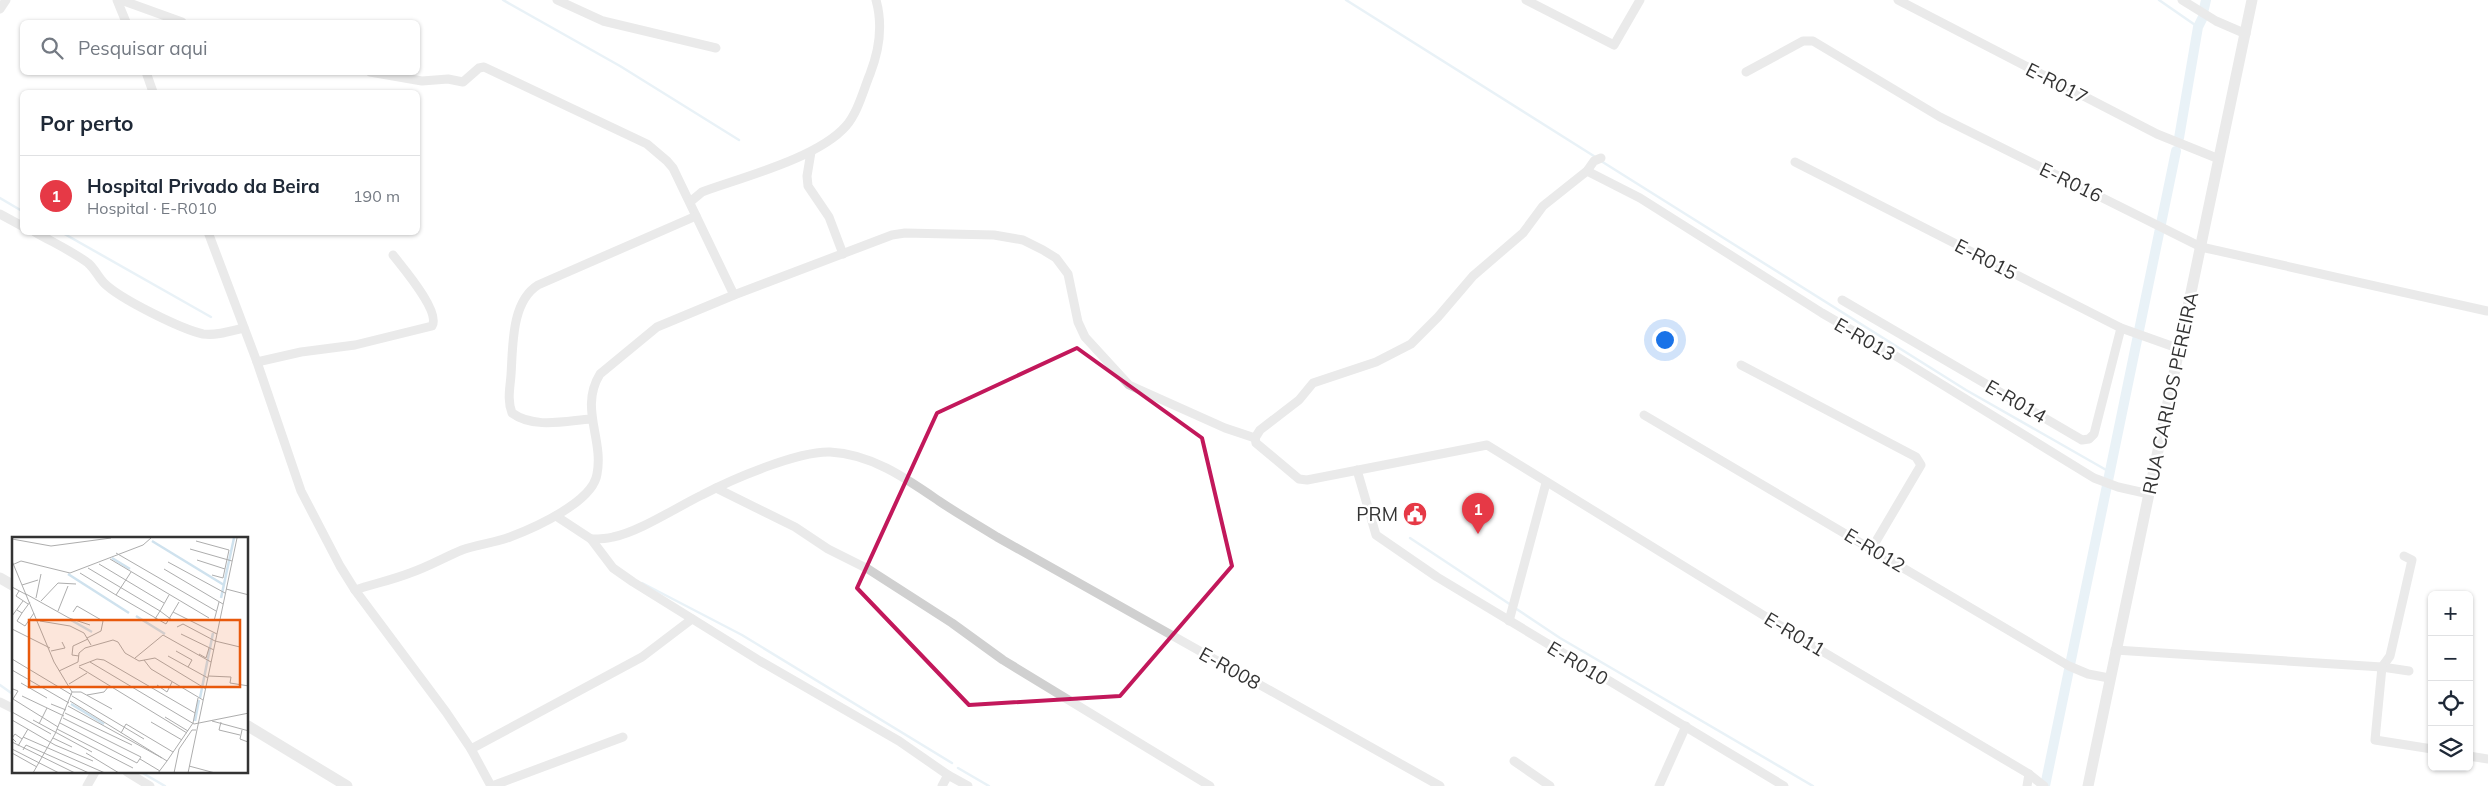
<!DOCTYPE html>
<html lang="pt">
<meta charset="utf-8">
<style>
body{margin:0;font-family:Mulish,sans-serif;background:#f2f2f3;color:#1f2937}
.controls{position:absolute;right:15px;bottom:15px;display:grid;overflow:hidden;border-radius:8px;box-shadow:0 1px 4px #0004}
.controls button{width:45px;height:45px;display:grid;place-items:center;padding:0;border:0;border-bottom:1px solid #e0e1e3;background:#fff;color:#1f2937;font:25px sans-serif}
.you{position:absolute;left:1664px;top:339px;width:18px;height:18px;margin:-12px;border:4px solid #fff;border-radius:50%;background:#1a73e8;box-shadow:0 0 0 8px #1a73e833}
.badge{display:grid;place-items:center;width:32px;height:32px;border-radius:50%;background:#e63946;color:#fff;font-size:16px;font-weight:700}
.pin{position:absolute;translate:-50% -41px;filter:drop-shadow(0 1px 2px #0008)}
.pin::after{content:'';position:absolute;top:26px;width:18px;height:15px;background:inherit;clip-path:polygon(0 0,100% 0,50% 100%)}
.list{margin:0;padding:0;list-style:none}
h2{display:flex;justify-content:space-between;align-items:center;height:65px;margin:0;padding:0 20px;font-size:21px}
h2 small{font-size:16px;font-weight:400;color:#747a83}
.list li{display:grid;grid-template-columns:32px 1fr auto;gap:15px;align-items:center;box-sizing:border-box;height:80px;padding:0 20px;border-top:1px solid #e0e1e3}
.list b{display:block;font-size:19px;white-space:nowrap}
.list p{margin:0;font-size:16px;white-space:nowrap;color:#747a83}
.list em{font-size:16px;font-style:normal;color:#747a83}
.icon{flex:none;width:28px;height:28px;fill:none;stroke:currentColor;stroke-width:2;stroke-linecap:round;stroke-linejoin:round}
.map{position:relative;flex:none;width:2488px;height:786px;overflow:hidden}
.search{position:absolute;background:#fff;box-shadow:0 1px 4px #0004;left:20px;top:20px;width:400px;height:55px;display:flex;align-items:center;gap:12px;box-sizing:border-box;padding:0 18px;border-radius:8px;color:#747a83;font-size:19px}
.panel{position:absolute;background:#fff;box-shadow:0 1px 4px #0004;left:20px;top:90px;width:400px;height:145px;border-radius:8px}
.map>svg:first-child{display:block}
.lines{fill:none;stroke-linecap:round;stroke-linejoin:round}
.stream{stroke:#cfe2ee;stroke-width:2.5}
.canal{stroke:#cfe2ee;stroke-width:10}
.minor{stroke:#d0d0d0;stroke-width:9}
.tertiary{stroke:#d0d0d0;stroke-width:11}
.marked{fill:none;stroke:#c2185b;stroke-width:4;stroke-linejoin:round}
.labels{text-anchor:middle;stroke-width:5;stroke-linejoin:round;paint-order:stroke}
.street-label{font-size:19px;fill:#333;stroke:#fff}
.poi-label{font-size:19px;fill:#333;stroke:#fff;text-anchor:end}
.inset-river{fill:none;stroke:#cfe2ee;stroke-width:2.5}
.inset-road{fill:none;stroke:#adadad;stroke-width:1}
.view{fill:#e8590c;fill-opacity:0.15;stroke:#e8590c;stroke-width:2.5}
.inset-edge{fill:none;stroke:#333;stroke-width:2.5}
</style>
<div class="map">
<svg width="2488" height="786" viewBox="0 0 2488 786">
<rect width="100%" height="100%" fill="#fff"/>
<g class="lines">
<g class="stream">
<polyline points="503,0 620,66 739,140"/>
<polyline points="1346,0 1597,158"/>
<polyline points="2159,0 2198,27"/>
<polyline points="1601,161 1966,390 2108,471"/>
<polyline points="0,198 22,211"/>
<polyline points="61,232 211,317"/>
<polyline points="1410,538 1511,605"/>
<polyline points="642,583 742,635 952,763"/>
<polyline points="1515,608 1560,638 1813,786"/>
<polyline points="0,685 14,695"/>
<polyline points="958,768 989,786"/>
<polyline points="141,772 165,786"/>
</g>
<g class="canal">
<polyline points="2204,9 2206,0"/>
<polyline points="2179,138 2198,27 2203,17"/>
<polyline points="2045,786 2176,151"/>
</g>
<g class="minor">
<polyline points="117,0 126,22"/>
<polyline points="121,0 182,22"/>
<polyline points="557,0 603,21 716,48"/>
<polyline points="1526,0 1614,45 1640,0"/>
<polyline points="1898,0 2157,134 2219,159"/>
<polyline points="2182,0 2216,21 2246,34"/>
<polyline points="0,9 6,0"/>
<polyline points="146,72 153,92"/>
<polyline points="370,72 422,81 448,79 463,82 479,68 484,67 647,144 667,161 673,168 734,295"/>
<polyline points="1746,72 1803,41 1813,41 1940,117 2201,247 2487,311"/>
<polyline points="811,152 807,176 808,186 829,217 843,254"/>
<polyline points="1795,162 2121,328 2180,349"/>
<polyline points="1587,171 1640,198 1822,313 1886,350 2094,478 2118,487 2149,494"/>
<path d="M690 202 702 192C743 177 818 158 846 126 858 112 863 91 870 74 879 51 883 25 876 0"/>
<polyline points="0,214 22,226"/>
<path d="M35 232C52 242 72 251 88 263 95 269 98 277 104 283 120 299 181 329 203 334 217 336 231 331 244 328"/>
<polyline points="208,232 257,362 301,491 340,566 355,590 446,712 471,749 491,786"/>
<polyline points="1842,300 2082,440 2089,439 2094,434 2121,328"/>
<path d="M257 362 301 352 355 345 432 326C441 312 403 268 393 255"/>
<polyline points="1741,365 1916,457 1921,465 1872,548"/>
<polyline points="1644,415 2069,666 2088,674 2109,678"/>
<path d="M591 419C565 421 534 429 512 413 507 400 510 388 511 375 513 346 511 302 538 285L696 216"/>
<polyline points="1255,438 1260,430 1299,400 1313,383 1376,362 1411,344 1438,317 1473,276 1523,233 1543,206 1587,171 1594,161 1601,158"/>
<polyline points="1357,470 1376,535 1437,577 1784,786"/>
<polyline points="716,488 795,527 828,549 868,569 952,623 1003,660 1210,786"/>
<polyline points="556,516 591,539 613,568 633,582 760,661 899,741 948,775 968,786"/>
<path d="M591 539C598 539 606 539 613 537 639 532 677 507 702 495 732 479 798 451 830 452 872 454 907 479 939 501 958 514 978 525 997 537L1440 786"/>
<polyline points="2404,556 2412,560 2390,656 2382,667 2409,671"/>
<path d="M355 590C373 584 392 580 410 573 428 567 445 557 462 550 478 544 495 543 510 537 534 528 593 502 597 474 604 439 579 408 600 374L657 327 734 295 892 235 905 233 994 235 1023 240 1043 250 1056 258 1068 274 1078 322 1085 337 1129 385 1225 428 1255 438 1256 443 1299 479 1307 480 1487 445 1810 644 2029 774 2044 786"/>
<polyline points="1509,621 1546,483"/>
<polyline points="2115,650 2382,667 2375,740 2432,749"/>
<polyline points="0,702 14,709"/>
<polyline points="471,749 642,657 692,619"/>
<polyline points="2469,756 2488,759"/>
<polyline points="1514,761 1550,786"/>
<polyline points="127,772 150,786"/>
<polyline points="87,786 95,772"/>
<polyline points="492,786 623,737"/>
<polyline points="942,786 948,775"/>
<polyline points="1659,786 1686,726"/>
<polyline points="2027,786 2029,774"/>
</g>
<g class="tertiary">
<polyline points="0,578 14,586"/>
<polyline points="248,726 347,786"/>
<polyline points="2088,786 2252,0"/>
</g>
</g>
<path d="M0 0H2488V786H0ZM1077 348 1202 438 1232 566 1120 696 969 705 857 588 937 413Z" fill="#fff" fill-opacity=".55" fill-rule="evenodd"/>
<path class="marked" d="M1077 348 1202 438 1232 566 1120 696 969 705 857 588 937 413Z"/>
<defs>
<g id="civic-disc" transform="scale(1.25)"><circle r="9.5" fill="#e63946" stroke="#fff"/><path d="M-.6-6.5H3V-4.5H.6V-3L4-1V1h2V6H-6V1h2V-1L-.6-3ZM-1.2 2.5V6h2.4V2.5Z" fill="#fff"/></g>
</defs>
<g fill-rule="evenodd">
<use href="#civic-disc" x="1415" y="514"/>
</g>
<g class="labels">
<g class="street-label">
<text transform="translate(2057 83) rotate(27)" y="7">E-R017</text>
<text transform="translate(2071 182) rotate(26)" y="7">E-R016</text>
<text transform="translate(1986 259) rotate(27)" y="7">E-R015</text>
<text transform="translate(1865 339) rotate(30)" y="7">E-R013</text>
<text transform="translate(2170 393) rotate(-78)" y="7">RUA CARLOS PEREIRA</text>
<text transform="translate(2016 401) rotate(30)" y="7">E-R014</text>
<text transform="translate(1875 550) rotate(31)" y="7">E-R012</text>
<text transform="translate(1795 634) rotate(31)" y="7">E-R011</text>
<text transform="translate(1578 663) rotate(31)" y="7">E-R010</text>
<text transform="translate(1230 668) rotate(29)" y="7">E-R008</text>
</g>
<g class="poi-label">
<text x="1398" y="521">PRM</text>
</g>
</g>
<g transform="translate(12 537)">
<rect width="236" height="236" fill="#fff"/>
<path class="inset-river" d="M140 4 212 48M100 21 118 32M56 37 117 76M209 61 222 1M124 79 153 97M59 83 80 95M188 161 201 96M59 167 92 187M183 184 187 163"/>
<path class="inset-road" d="M0 2 39 9 99 1M184 4 217 13M178 12 220 24M104 16 204 74M98 22 197 81M185 23 213 32M0 24 42 125 60 155 43 197 21 236M156 25 213 56M87 27 152 66M0 28 9 24 58 36 131 8 139 1M76 31 148 74 157 58M152 32 211 67M68 36 104 58 119 35M200 38 211 41 217 13M10 48 26 43M0 50 15 58M214 52 237 58M7 54 4 59 16 67M14 57 57 81 78 88M104 58 154 87 167 65M24 61 29 37M29 64 46 46 64 47M5 73 10 76 18 65M46 74 56 49M61 75 65 69 91 84 89 94 75 101M161 75 205 97M10 76 5 84 13 89 22 76M0 79 11 64M143 82 148 74 160 83M28 84 58 89 72 96 79 108M202 84 207 65M165 90 171 87 203 104 228 110M0 92 38 111M169 97 202 113M151 98 199 125M39 114 53 111 50 105M164 114 180 123 176 130M187 117 194 121 197 111M67 119 60 118 61 109 76 102M156 119 196 141M123 121 151 98M0 122 60 158M132 123 139 132 191 163M78 125 182 187 237 176M67 129 85 122 92 123 183 176M67 130 175 196M0 133 57 166M47 134 66 125 67 116 73 111 101 103 106 105 113 116 127 124 143 121 194 152M196 139 219 140 218 146 237 149M9 146 35 161M57 147 75 136M145 148 155 155 160 145M1 152 6 154 1 162 46 190M60 155H69L100 172M75 158 92 155 97 149M10 159 52 179M60 159 132 202M58 164 155 224 181 186 186 161M39 167 54 173M56 169 150 221M0 175 39 197M53 176 120 208M153 180 176 194M0 183 43 208 81 224M21 183 80 215M200 184 237 194M139 185 170 203M209 185 207 193 228 198M48 186 125 226 129 220 51 181M27 187 35 171M45 192 121 231M230 193 228 202 236 205M109 196 114 187 161 215M11 200 93 236M41 201 60 210M0 205 63 236M4 205 0 201 3 197 10 202M6 209 16 192M0 212 47 236M11 213 14 208 77 236M0 216 25 230M74 216 107 236M128 222 148 234M177 229 203 236M146 236 155 224M162 236 167 212 180 193H184M176 236 225 1"/>
<path class="view" d="M17 83H228V150H17Z"/>
<rect width="236" height="236" class="inset-edge"/>
</g>
</svg>
<div class="controls">
<button>+</button>
<button>−</button>
<button><svg class="icon" aria-label="locate" viewBox="0 0 24 24"><circle cx="12" cy="12" r="6"/><path d="M12 2v4M12 18v4M2 12h4M18 12h4"/></svg></button>
<button><svg class="icon" aria-label="layers" viewBox="0 0 24 24"><path d="M12 4l9 5-9 5-9-5zM3 14l9 5 9-5"/></svg></button>
</div>
<div class="you"></div>
<div class="pin badge" style="left:1478px;top:534px">1</div>
<div class="search"><svg class="icon" aria-label="search" viewBox="0 0 24 24"><circle cx="10" cy="10" r="6"/><path d="M15 15l6 6"/></svg>Pesquisar aqui</div>
<section class="panel">
<h2>Por perto<small></small></h2>
<ul class="list">
<li><span class="badge">1</span><div><b>Hospital Privado da Beira</b><p>Hospital · E-R010</p></div><em>190 m</em></li>
</ul>
</section>
</div>
